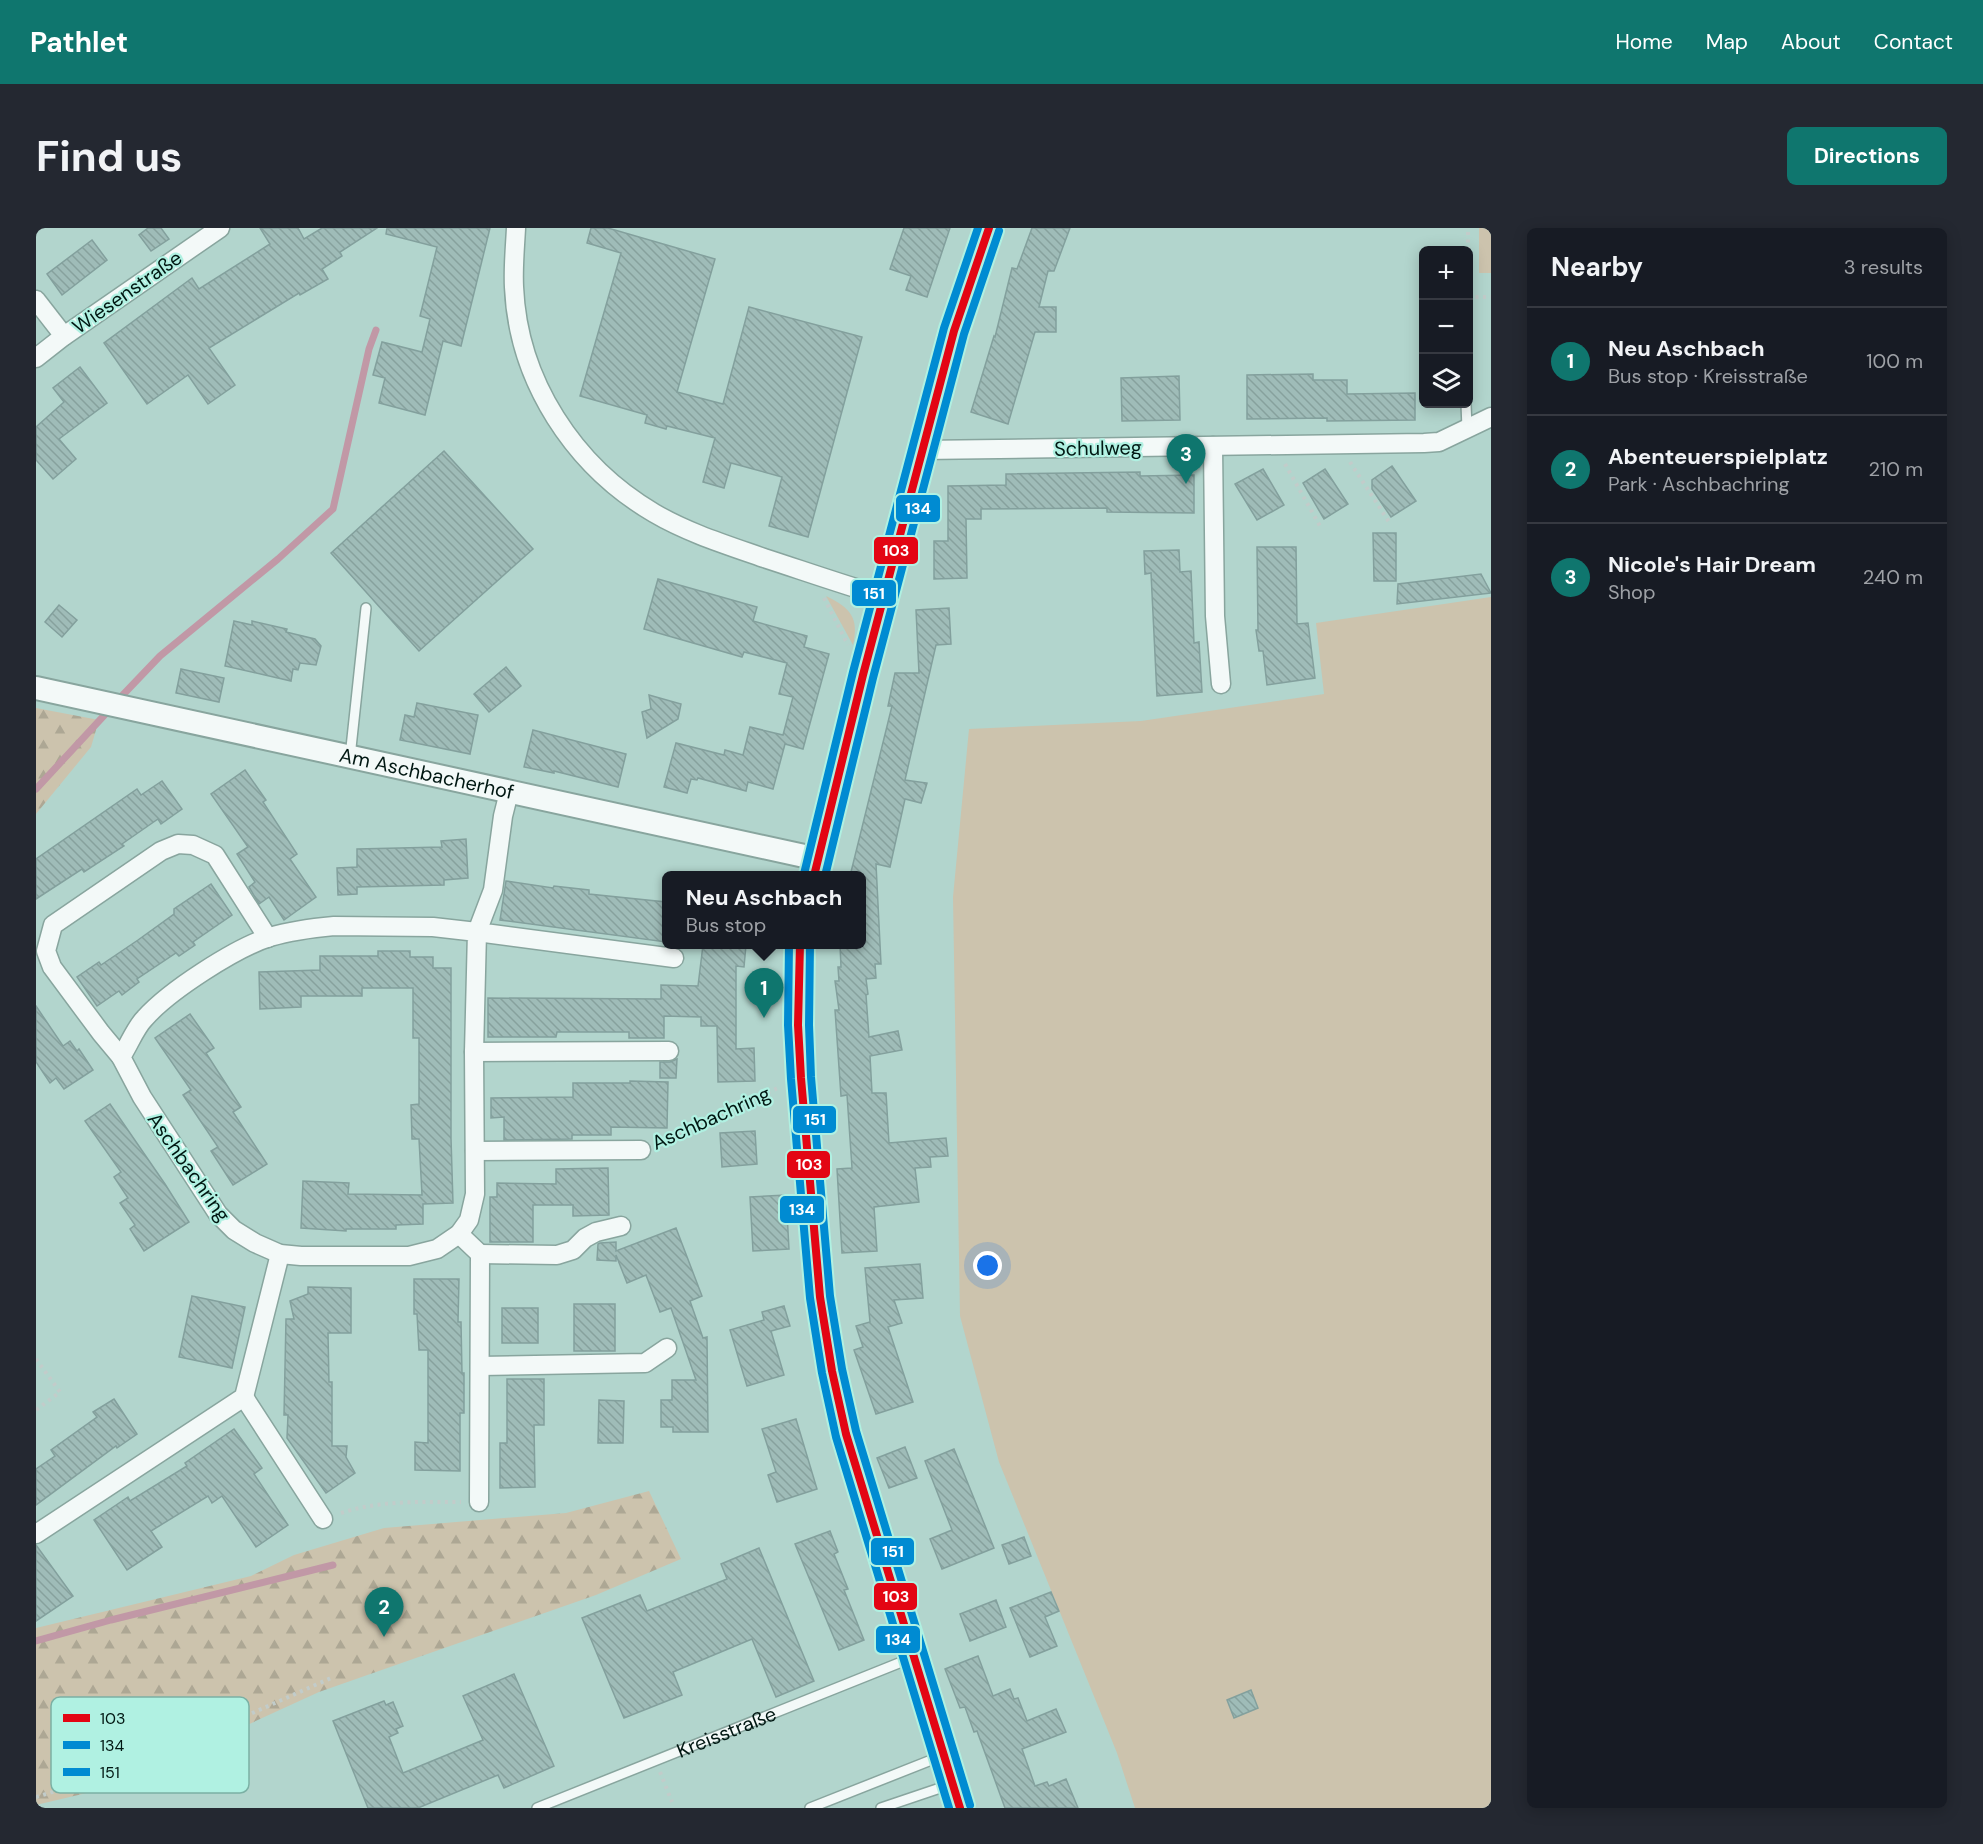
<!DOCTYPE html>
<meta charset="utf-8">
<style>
body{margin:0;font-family:"DM Sans",sans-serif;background:#242831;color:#f1f3f6}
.controls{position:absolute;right:18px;top:18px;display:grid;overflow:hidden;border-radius:9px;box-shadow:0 3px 15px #0003}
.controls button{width:54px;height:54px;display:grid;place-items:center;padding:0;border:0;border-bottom:2px solid #363941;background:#171b24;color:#f1f3f6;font:30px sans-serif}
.you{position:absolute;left:952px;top:1038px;width:21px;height:21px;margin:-15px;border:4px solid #fff;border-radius:50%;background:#1a73e8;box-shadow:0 0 0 9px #1a73e833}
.badge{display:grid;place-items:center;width:39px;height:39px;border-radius:50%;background:#0f766e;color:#fff;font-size:20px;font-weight:700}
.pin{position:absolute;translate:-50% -50px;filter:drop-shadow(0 2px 3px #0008)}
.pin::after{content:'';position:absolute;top:32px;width:21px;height:18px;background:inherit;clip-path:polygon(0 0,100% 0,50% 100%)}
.popup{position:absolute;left:626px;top:643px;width:204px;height:78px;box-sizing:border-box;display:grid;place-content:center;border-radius:9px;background:#171b24;filter:drop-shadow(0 2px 4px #0005);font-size:20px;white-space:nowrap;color:#9ea1a6}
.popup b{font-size:22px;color:#f1f3f6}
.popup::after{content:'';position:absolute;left:50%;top:100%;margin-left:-12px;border:12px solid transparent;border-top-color:#171b24}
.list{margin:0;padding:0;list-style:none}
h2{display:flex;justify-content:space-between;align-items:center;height:78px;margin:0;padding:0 24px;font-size:26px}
h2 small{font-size:20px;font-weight:400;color:#9ea1a6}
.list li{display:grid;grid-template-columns:39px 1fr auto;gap:18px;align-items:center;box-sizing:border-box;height:108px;padding:0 24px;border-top:2px solid #363941}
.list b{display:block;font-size:22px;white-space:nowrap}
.list p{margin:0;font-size:20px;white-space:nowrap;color:#9ea1a6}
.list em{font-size:20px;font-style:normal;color:#9ea1a6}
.icon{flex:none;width:33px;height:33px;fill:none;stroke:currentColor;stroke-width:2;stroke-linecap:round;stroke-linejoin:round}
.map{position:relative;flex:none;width:1455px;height:1580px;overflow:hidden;border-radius:9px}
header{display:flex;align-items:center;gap:36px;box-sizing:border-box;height:84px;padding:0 30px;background:#0f766e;color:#fff}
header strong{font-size:28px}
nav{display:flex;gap:33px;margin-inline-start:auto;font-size:21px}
.intro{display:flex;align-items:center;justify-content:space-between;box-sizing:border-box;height:144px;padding:0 36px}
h1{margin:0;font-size:42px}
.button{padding:15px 27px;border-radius:9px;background:#0f766e;color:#fff;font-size:21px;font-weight:700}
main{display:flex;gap:36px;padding:0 36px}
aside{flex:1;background:#171b24;border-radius:9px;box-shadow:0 3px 15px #0003}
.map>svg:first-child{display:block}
.green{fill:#ccc3ad}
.forest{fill:url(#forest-firs)}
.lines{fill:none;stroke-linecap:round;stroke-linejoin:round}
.stream{stroke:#c198a6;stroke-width:7}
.building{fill:url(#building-back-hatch);stroke:#83a09d;stroke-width:1.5}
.service-casing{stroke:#88a59e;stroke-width:12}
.minor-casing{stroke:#88a59e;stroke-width:21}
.tertiary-casing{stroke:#88a59e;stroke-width:26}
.path{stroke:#c2ccca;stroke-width:4;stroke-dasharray:3 4.5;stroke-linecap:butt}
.service{stroke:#f3f9f8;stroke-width:9}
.minor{stroke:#f3f9f8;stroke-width:18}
.tertiary{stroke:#f3f9f8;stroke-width:22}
.bus-1-casing{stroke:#b0f1e2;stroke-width:12}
.bus-2-casing{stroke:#b0f1e2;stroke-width:12}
.bus-3-casing{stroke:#b0f1e2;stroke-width:12}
.bus-1{stroke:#e30513;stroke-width:8}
.bus-2{stroke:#008bd2;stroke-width:8}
.bus-3{stroke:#008bd2;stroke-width:8}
.labels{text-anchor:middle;stroke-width:4.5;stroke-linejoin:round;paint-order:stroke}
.street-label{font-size:20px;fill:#001712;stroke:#b0f1e2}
.key{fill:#b0f1e2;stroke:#7bb0a4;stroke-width:1.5}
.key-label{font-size:16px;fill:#001712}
.line-badge{stroke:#b0f1e2;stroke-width:2}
.badge-label{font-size:16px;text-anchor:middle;font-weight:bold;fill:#fff}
</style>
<header>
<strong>Pathlet</strong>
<nav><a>Home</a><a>Map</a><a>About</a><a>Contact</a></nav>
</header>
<div class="intro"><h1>Find us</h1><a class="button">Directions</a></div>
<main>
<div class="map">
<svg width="1455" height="1580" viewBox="0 0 1455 1580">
<defs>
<pattern id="forest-firs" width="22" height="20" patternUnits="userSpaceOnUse" patternTransform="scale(1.5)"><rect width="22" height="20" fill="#ccc3ad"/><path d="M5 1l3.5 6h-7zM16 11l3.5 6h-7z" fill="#ada794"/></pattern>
<pattern id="building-back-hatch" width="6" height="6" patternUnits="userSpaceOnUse" patternTransform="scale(1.5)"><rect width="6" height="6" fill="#9fbcb8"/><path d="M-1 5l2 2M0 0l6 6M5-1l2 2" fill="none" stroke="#87a19d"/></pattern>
</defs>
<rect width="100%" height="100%" fill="#b2d5cd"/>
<g class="green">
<rect x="1443" y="0" width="12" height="45"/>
<path d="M790 368C815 380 823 390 817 417Z"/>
<polygon points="1455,369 1455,1580 1099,1580 1081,1525 963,1234 924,1088 917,669 933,501 1105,493 1288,466 1280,395"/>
</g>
<g class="forest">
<polygon points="0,480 63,492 55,519 0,586"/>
<polygon points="613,1263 645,1331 560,1367 283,1464 76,1559 0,1577 0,1400 215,1348 258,1327 348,1300 530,1285"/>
</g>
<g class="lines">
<g class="stream">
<polyline points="82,472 124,428 242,331 297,281 333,121 340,102"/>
<polyline points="0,561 75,480"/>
<polyline points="0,1413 75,1392 297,1337"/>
</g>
</g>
<g class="building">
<polygon points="112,0 125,0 133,11 115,23 103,7"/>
<polygon points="224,0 262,0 268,11 286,0 341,0 304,24 306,28 286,41 292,51 264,67 263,65 173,120 199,157 172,176 152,147 111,176 68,115 156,50 163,61 234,16"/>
<polygon points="351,0 454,0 425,118 407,113 389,187 343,175 349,150 337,147 346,114 386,124 394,91 384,88 401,19 350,6"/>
<polygon points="555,0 572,0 679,31 641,164 687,176 713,79 826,109 772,309 733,298 746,249 695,235 688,260 667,254 679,210 631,198 630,201 609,195 611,187 544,168 585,25 551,15"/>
<polygon points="868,0 914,0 891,69 870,62 875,48 854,41"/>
<polygon points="996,0 1034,0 1018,43 1012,43 1003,79 1020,79 1020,104 999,104 972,196 935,184 958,108 959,109 976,40 981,41"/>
<polygon points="56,12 71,32 26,67 11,46"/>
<polygon points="44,139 71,175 23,211 40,231 17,251 0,232 0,199 28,174 17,160"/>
<polygon points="1277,146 1277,152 1311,152 1311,166 1379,165 1379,192 1291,193 1291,190 1211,191 1211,147"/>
<polygon points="1143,148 1144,192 1086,193 1085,150"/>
<polygon points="408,223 497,321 383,423 295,325"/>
<polygon points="1356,238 1380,273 1355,289 1336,261 1336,252"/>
<polygon points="1227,241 1248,277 1221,292 1199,256"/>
<polygon points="1289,241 1312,276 1288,291 1267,255"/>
<polygon points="1104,244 1104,248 1158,247 1158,285 1071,284 1071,280 945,281 945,291 930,291 931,350 898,351 898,313 912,313 912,258 970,257 970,246"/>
<polygon points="1337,305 1360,305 1360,353 1338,353"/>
<polygon points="1221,319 1260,319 1261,396 1272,395 1279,450 1231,457 1227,423 1223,423 1220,402 1222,402"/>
<polygon points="1143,322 1144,344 1155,343 1158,415 1163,414 1166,464 1121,468 1115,345 1109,346 1108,323"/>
<polygon points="1445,346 1455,365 1361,376 1362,356"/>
<polygon points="622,351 721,379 717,393 771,408 768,419 793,426 767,521 749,516 737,561 712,554 710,563 662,550 661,552 655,551 651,565 628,559 640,515 688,527 689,522 707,527 714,499 747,507 757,469 743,466 751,435 708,424 706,429 608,401"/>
<polygon points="23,377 41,392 26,409 9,394"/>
<polygon points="913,380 915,416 900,417 869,552 891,555 885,575 869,571 854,639 840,636 845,736 839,736 840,750 830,751 832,766 830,767 833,809 862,803 866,822 834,828 836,865 850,865 853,915 910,910 912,928 894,929 895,939 879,940 883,974 838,979 841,1023 806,1025 801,941 816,940 811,867 805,868 799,782 803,782 799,753 803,753 802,739 805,739 804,717 825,717 825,648 814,648 856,478 852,478 859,445 883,445 880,382"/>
<polygon points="198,393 216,397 216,393 251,401 250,404 279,411 285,418 280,437 264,435 262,442 257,441 255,453 189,438"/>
<polygon points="470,439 485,458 453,484 438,466"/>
<polygon points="145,441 188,450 183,474 140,465"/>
<polygon points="613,467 645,476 642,491 611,510 606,484 615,481"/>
<polygon points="381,475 442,487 434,526 364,512 369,487 378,489"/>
<polygon points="497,502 590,526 582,559 518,543 518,545 488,539"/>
<polygon points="209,542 230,572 227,574 261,626 254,631 280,669 248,692 233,669 223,676 213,659 219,654 201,626 212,619 175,566"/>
<polygon points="126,553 146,581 125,596 122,591 86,616 88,618 48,644 46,641 0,671 0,631 101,561 105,567"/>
<polygon points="430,611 432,650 408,652 408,657 321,659 321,666 302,667 301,640 321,639 321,621 406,619 405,613"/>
<polygon points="470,653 517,660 518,658 553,662 553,666 630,674 630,714 464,692"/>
<polygon points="175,656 196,687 157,714 159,717 143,728 140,725 101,751 103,754 86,767 83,763 61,778 41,749 63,734 65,737 102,712 138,686 138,681"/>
<polygon points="667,717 710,717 708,739 700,738 700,821 718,820 719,853 682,854 681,798 665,798 665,789 628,788 628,810 593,810 593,804 521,804 520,809 452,809 452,770 625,771 625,757 662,758"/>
<polygon points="342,723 374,723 374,729 397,729 397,740 415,740 415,910 417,975 387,976 387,996 360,997 360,1001 310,1001 310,1003 265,1000 267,953 313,955 312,966 386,967 383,911 376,911 375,877 383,876 383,810 377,810 377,760 326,760 326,768 265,768 265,779 224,781 223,744 284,742 284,728 342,728"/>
<polygon points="0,778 27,818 34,813 41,823 43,821 57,842 28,861 20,850 14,855 0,834"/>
<polygon points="154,786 178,820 170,825 205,879 197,884 231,936 197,957 175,923 182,919 147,867 155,862 119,810"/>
<polygon points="641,831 640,850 624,850 624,834 634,834"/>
<polygon points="594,853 632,854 631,900 575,899 575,907 536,907 536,911 468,912 468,889 455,890 455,870 537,869 537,855 594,855"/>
<polygon points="74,876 129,956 153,994 108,1023 94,1001 99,997 84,975 92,970 78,949 85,944 49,893"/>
<polygon points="719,903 721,936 686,939 684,905"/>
<polygon points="572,940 573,987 537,988 537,977 497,977 497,1014 454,1014 454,969 461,969 461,955 520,956 520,941"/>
<polygon points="750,967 753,1021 717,1023 714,969"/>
<polygon points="640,1000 666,1068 654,1073 667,1110 671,1109 672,1204 637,1204 637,1199 625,1199 625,1172 636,1172 636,1152 660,1152 635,1080 624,1084 610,1047 591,1055 580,1027 580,1033 561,1032 562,1016 564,1015 580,1014 580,1023"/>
<polygon points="884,1036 887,1070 858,1072 866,1095 852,1099 877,1174 840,1186 818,1122 827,1119 820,1098 834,1094 829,1040"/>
<polygon points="378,1051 423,1051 422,1094 425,1094 426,1145 428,1145 428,1185 424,1185 424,1243 379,1242 379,1214 392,1215 392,1122 383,1122 381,1086 378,1086"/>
<polygon points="272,1059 315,1060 315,1105 292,1105 293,1154 296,1154 296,1218 311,1218 310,1229 319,1245 290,1265 251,1210 252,1187 248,1187 250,1091 258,1091 254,1073 272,1066"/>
<polygon points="156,1068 209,1079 196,1140 143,1129"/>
<rect x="538" y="1076" width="41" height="47"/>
<polygon points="748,1078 754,1098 735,1103 748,1147 711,1158 694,1102 728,1092 726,1084"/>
<rect x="466" y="1080" width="36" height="35"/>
<polygon points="471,1151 508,1151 508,1197 498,1197 499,1259 464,1260 464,1215 471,1215"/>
<polygon points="78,1171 101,1206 81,1220 80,1218 0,1277 0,1241 19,1228 15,1222 61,1189 57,1184"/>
<polygon points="563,1172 588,1173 587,1215 562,1215"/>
<polygon points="760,1191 781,1261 741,1274 732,1247 740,1244 726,1201"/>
<polygon points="198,1201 226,1240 218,1246 252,1297 220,1319 186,1268 176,1275 172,1268 115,1303 126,1319 91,1342 58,1292 92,1269 94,1273 151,1238 149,1235"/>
<polygon points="869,1219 881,1250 853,1260 841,1230"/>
<polygon points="918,1221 958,1320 906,1341 894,1311 916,1302 889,1233"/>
<polygon points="794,1303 802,1324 798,1326 812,1361 808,1362 828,1412 803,1422 759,1316"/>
<polygon points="988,1309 995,1328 973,1336 966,1317"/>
<polygon points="0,1317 37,1368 0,1393"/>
<polygon points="723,1320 778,1453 740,1469 716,1411 637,1444 646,1467 588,1490 546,1390 604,1367 611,1383 691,1351 685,1336"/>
<polygon points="1015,1364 1023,1383 1009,1389 1021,1418 994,1429 974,1380"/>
<polygon points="960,1372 970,1399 934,1413 924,1386"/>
<polygon points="942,1428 957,1468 974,1461 978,1471 982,1470 991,1493 1020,1481 1030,1504 986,1521 999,1558 1011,1554 1013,1558 1030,1551 1042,1580 969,1580 941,1503 938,1504 929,1479 924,1480 909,1441"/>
<polygon points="478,1446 518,1538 468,1560 462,1547 382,1580 332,1580 297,1493 348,1473 350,1477 357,1474 367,1498 360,1501 362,1505 353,1509 367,1545 447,1512 427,1468"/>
<polygon points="1215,1462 1222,1480 1198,1490 1191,1472"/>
</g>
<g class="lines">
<g class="service-casing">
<g id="service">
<polyline points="1430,176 1431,200"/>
<polyline points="314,529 330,380"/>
<path id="s1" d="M501 1580 878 1429"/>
<polyline points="774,1580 908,1527"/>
<polyline points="845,1580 916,1556"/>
</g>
</g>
<g class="minor-casing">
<g id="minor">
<path d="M480 0C479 20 477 39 478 59 482 153 538 238 618 285 652 305 691 317 728 330 768 343 808 357 849 369"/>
<polyline points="0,72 28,108"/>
<polyline points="0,130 28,108 184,0"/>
<polyline points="1177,218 1179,388 1185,456"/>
<polyline points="886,222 1388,215 1403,214 1455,189"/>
<polyline points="473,564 467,588 457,662 441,704 638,730"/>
<path d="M298 698 397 699 441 704 438 824 439 966 433 992 423 1006 401 1021 373 1028H265L244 1026 219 1015 198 1002 182 986 106 869 85 829C93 817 99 800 109 790 133 763 199 720 234 709 254 703 276 700 298 698Z"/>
<polyline points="438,824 633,823"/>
<polyline points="85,829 65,805 16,739 10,723 17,697 125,623 142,616 157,617 179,627 232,710"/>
<polyline points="439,923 605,922"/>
<polyline points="423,1006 444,1026 443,1274"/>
<polyline points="444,1026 521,1027 537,1022 549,1010 560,1004 585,998"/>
<polyline points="444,1138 609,1135 631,1120"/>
<polyline points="208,1169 287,1291"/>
<polyline points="0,1306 208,1169 244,1026"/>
</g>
</g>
<g class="tertiary-casing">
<g id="tertiary">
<path id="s2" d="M0 460 782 631"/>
<polyline points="778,648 827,447 886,222 918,103 953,0"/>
<polyline points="764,716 762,797 765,850 784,1069 796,1143 810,1206 924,1580"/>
</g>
</g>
<g class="path">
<polyline points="1432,22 1432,0"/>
<polyline points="1432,69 1455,69"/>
<polyline points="1314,234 1353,294"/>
<polyline points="1249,236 1284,298"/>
<polyline points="788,370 812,417"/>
<polyline points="622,914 744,859"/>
<polyline points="0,1131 24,1164 0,1182"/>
<path d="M305 1285C345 1272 384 1274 425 1274"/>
<polyline points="624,1544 636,1574"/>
<polyline points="0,1569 70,1548 84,1538 194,1495 295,1450"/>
</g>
<use href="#service" class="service"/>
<use href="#minor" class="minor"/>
<use href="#tertiary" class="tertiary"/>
<g class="bus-1-casing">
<g id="bus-1">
<polyline points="778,648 827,447 918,103 953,0"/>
<polyline points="764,716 762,797 765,850 784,1069 796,1143 810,1206 924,1580"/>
</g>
</g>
<g class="bus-2-casing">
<g id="bus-2">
<polyline points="789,648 837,450 928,106 963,3"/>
<polyline points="753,716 752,797 755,851 774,1070 786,1145 800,1209 913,1580"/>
</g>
</g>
<g class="bus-3-casing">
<g id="bus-3">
<polyline points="768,646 817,444 908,100 942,0"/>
<polyline points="774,716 773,797 775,849 794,1068 806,1141 820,1203 934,1577"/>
</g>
</g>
<use href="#bus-1" class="bus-1"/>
<use href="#bus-2" class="bus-2"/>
<use href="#bus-3" class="bus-3"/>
</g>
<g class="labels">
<g class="street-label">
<text transform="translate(91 64) rotate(-35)" y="7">Wiesenstraße</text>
<text transform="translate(1062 220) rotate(-1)" y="7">Schulweg</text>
<text dy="7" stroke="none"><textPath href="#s2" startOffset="400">Am Aschbacherhof</textPath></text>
<text transform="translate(675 890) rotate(-24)" y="7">Aschbachring</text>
<text transform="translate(153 939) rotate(55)" y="7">Aschbachring</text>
<text dy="7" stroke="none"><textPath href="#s1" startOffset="204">Kreisstraße</textPath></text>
</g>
</g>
<rect x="15" y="1469" width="198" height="96" rx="9" class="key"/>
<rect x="27" y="1486" width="27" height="8" fill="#e30513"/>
<rect x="27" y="1513" width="27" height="8" fill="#008bd2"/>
<rect x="27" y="1540" width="27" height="8" fill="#008bd2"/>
<g class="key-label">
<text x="64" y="1496">103</text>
<text x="64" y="1523">134</text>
<text x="64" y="1550">151</text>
</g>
<g class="line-badge">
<rect x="859" y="266" width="46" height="29" rx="6" fill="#008bd2"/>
<rect x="837" y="308" width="46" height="29" rx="6" fill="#e30513"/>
<rect x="815" y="351" width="46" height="28" rx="6" fill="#008bd2"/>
<rect x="756" y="877" width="45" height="29" rx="6" fill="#008bd2"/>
<rect x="750" y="922" width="45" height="29" rx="6" fill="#e30513"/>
<rect x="743" y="967" width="46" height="29" rx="6" fill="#008bd2"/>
<rect x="834" y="1309" width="45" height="29" rx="6" fill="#008bd2"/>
<rect x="837" y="1354" width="45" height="29" rx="6" fill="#e30513"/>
<rect x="839" y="1397" width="46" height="29" rx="6" fill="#008bd2"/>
</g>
<g class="badge-label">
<text x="882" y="286">134</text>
<text x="860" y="328">103</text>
<text x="838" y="371">151</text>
<text x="779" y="897">151</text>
<text x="773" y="942">103</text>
<text x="766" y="987">134</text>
<text x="857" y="1329">151</text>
<text x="860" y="1374">103</text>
<text x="862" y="1417">134</text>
</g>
</svg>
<div class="controls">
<button>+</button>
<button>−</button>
<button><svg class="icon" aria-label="layers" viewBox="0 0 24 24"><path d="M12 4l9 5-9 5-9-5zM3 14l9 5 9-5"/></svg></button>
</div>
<div class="you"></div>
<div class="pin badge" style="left:728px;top:790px">1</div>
<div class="popup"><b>Neu Aschbach</b>Bus stop</div>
<div class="pin badge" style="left:348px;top:1409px">2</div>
<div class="pin badge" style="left:1150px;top:256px">3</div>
</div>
<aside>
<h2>Nearby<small>3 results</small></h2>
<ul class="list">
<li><span class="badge">1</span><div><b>Neu Aschbach</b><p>Bus stop · Kreisstraße</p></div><em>100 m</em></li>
<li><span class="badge">2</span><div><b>Abenteuerspielplatz</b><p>Park · Aschbachring</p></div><em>210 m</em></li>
<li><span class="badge">3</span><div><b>Nicole's Hair Dream</b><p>Shop</p></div><em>240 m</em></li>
</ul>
</aside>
</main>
